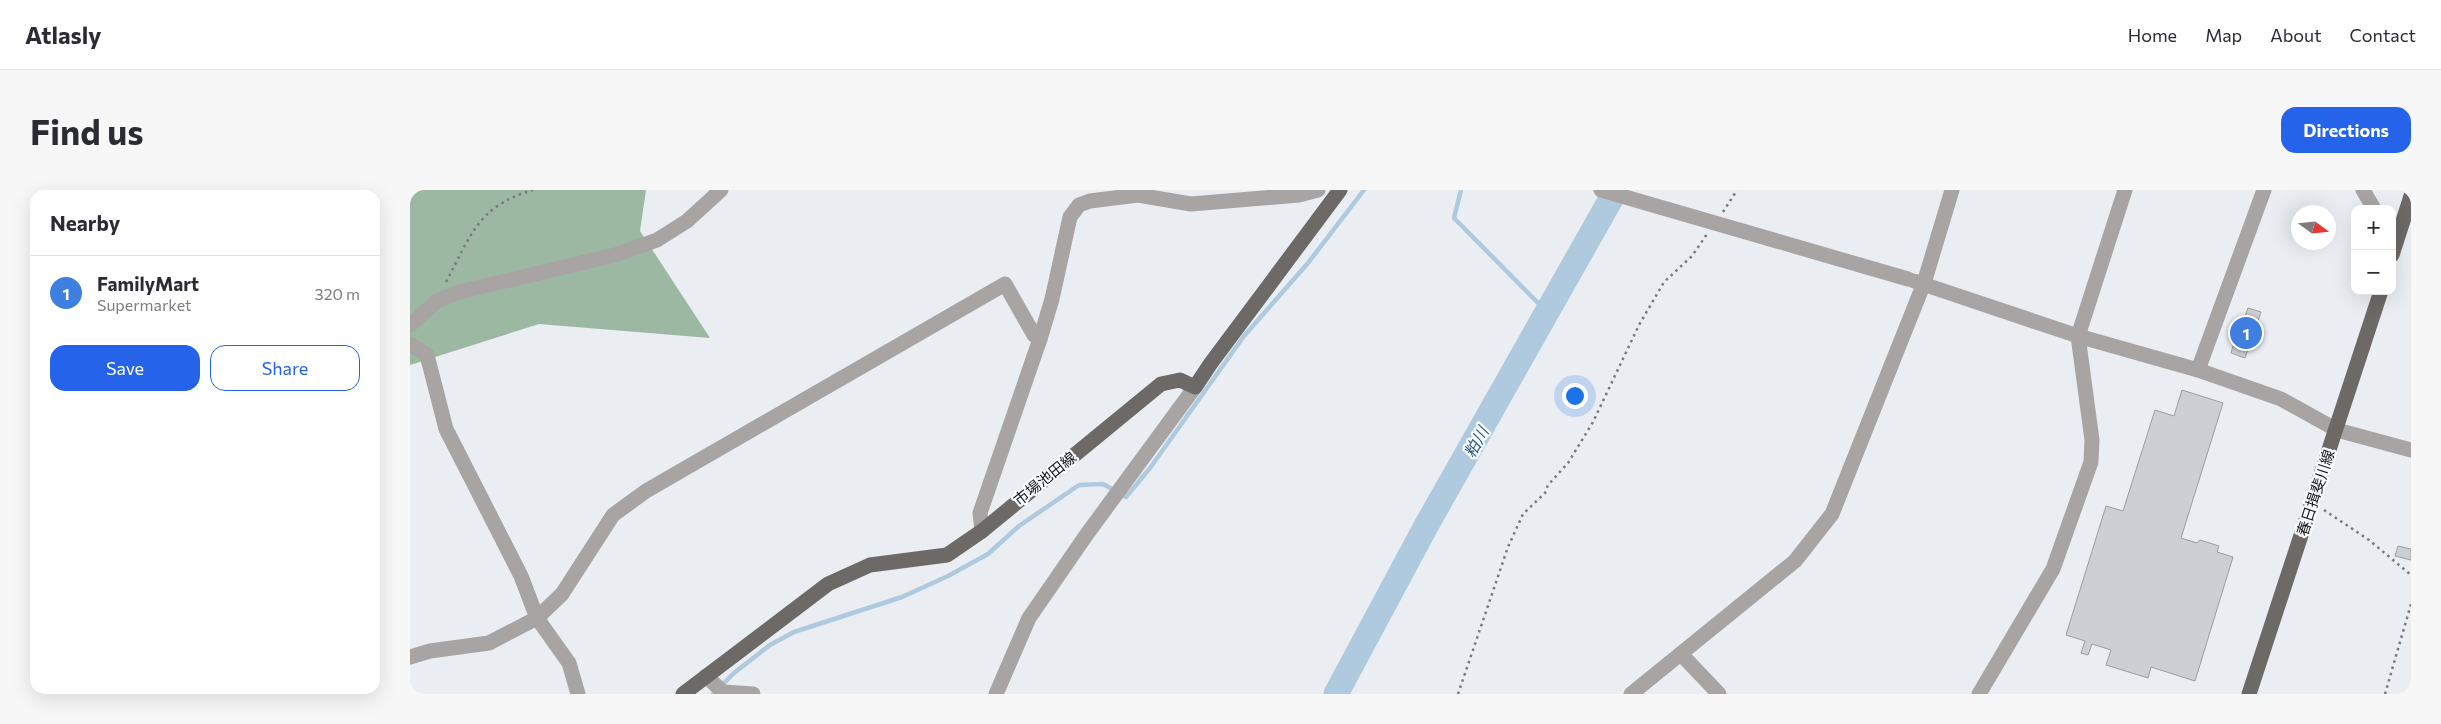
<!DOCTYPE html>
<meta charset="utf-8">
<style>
body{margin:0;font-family:Commissioner,"Noto Sans JP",sans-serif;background:#f7f7f7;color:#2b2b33}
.controls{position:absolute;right:15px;top:15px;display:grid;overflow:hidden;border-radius:10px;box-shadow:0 5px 20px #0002}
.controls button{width:45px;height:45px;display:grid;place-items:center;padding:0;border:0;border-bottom:1px solid #e1e1e2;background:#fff;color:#2b2b33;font:25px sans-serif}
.compass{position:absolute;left:1881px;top:15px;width:45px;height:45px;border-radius:50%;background:#fff;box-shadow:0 5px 20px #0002;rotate:105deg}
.you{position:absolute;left:1164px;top:205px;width:18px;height:18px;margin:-12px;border:4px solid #fff;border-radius:50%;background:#1a73e8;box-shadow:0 0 0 8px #1a73e833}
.badge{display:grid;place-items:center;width:32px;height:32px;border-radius:50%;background:#2563eb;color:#fff;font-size:16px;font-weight:700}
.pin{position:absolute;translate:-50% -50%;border:2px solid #fff;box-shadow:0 1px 5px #0006}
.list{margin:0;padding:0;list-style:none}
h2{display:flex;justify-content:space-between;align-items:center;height:65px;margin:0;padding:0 20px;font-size:21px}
h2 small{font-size:16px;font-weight:400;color:#7c7c81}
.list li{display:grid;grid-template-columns:32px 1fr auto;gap:15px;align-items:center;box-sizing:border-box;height:75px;padding:0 20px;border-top:1px solid #e1e1e2}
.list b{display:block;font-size:19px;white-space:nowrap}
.list p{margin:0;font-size:16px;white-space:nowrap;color:#7c7c81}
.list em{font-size:16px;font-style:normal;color:#7c7c81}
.actions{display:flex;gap:10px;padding:15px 20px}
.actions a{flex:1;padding:11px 0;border:1px solid #2563eb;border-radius:15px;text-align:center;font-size:18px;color:#2563eb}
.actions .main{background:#2563eb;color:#fff}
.map{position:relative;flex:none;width:2001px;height:504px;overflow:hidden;border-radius:15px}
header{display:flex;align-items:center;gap:30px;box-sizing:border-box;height:70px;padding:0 25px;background:#fff;border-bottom:1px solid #e1e1e2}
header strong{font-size:24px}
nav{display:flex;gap:28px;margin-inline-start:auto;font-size:18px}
.intro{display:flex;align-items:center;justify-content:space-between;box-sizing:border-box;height:120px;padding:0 30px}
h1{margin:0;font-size:35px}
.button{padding:12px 22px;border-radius:15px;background:#2563eb;color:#fff;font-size:18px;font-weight:700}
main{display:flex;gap:30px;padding:0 30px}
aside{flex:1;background:#fff;border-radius:15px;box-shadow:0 5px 20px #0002}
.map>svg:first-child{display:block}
.forest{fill:#9cb8a3}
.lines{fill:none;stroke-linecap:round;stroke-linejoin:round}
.stream{stroke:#afc9df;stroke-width:4.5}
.river{stroke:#afc9df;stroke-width:25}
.building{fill:#cccfd4;stroke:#9b9da2}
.path{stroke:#787a7d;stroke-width:2.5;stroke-dasharray:2.5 4;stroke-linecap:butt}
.minor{stroke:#a7a4a3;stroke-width:15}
.major{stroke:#6c6967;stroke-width:15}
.minor-bridge{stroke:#a7a4a3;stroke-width:15}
.labels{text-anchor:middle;stroke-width:4.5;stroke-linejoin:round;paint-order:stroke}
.street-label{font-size:15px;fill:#131416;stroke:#f8fbff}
.water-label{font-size:16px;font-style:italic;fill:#2f5a7b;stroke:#f8fbff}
</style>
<header>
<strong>Atlasly</strong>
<nav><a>Home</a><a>Map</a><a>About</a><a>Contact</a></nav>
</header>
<div class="intro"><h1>Find us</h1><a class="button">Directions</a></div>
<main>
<aside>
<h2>Nearby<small></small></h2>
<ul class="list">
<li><span class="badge" style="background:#3f7fe0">1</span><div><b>FamilyMart</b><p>Supermarket</p></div><em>320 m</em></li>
</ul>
<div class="actions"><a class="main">Save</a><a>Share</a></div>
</aside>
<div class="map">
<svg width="2001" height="504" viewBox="0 0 2001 504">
<rect width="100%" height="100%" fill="#eaedf2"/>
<polygon class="forest" points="0,0 236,0 230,41 300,148 129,134 0,175"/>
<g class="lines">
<g class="stream">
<polyline points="1051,0 1044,28 1138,123"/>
<polyline points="303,504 324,483 360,455 384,442 492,407 538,386 578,364 609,336 669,295 693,294 716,307 740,278 834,146 898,73 954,0"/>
</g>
<polyline class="river" points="926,504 1016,336 1206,0"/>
</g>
<g class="building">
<polygon points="1838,118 1851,122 1835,168 1821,163 1831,128 1834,129"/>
<polygon points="1772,200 1813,213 1771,348 1787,353 1790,350 1809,356 1807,362 1823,367 1785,491 1741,477 1738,488 1696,475 1701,460 1682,454 1678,465 1671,463 1675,451 1656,445 1696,316 1713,321 1745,220 1764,226"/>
<polygon points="1988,356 2001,359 2001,370 1985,366"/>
</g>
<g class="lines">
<g class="path">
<polyline points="1313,22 1327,0"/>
<path d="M36 92C61 45 68 16 123 0"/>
<polyline points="1914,320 1959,350 2001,385"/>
<polyline points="1048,504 1098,357 1113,324 1135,303 1138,295 1158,273 1183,232 1229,135 1254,92 1282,66 1297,44"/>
<polyline points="1975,504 2001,414"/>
</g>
<g class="minor">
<polyline points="1953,0 1964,19"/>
<polyline points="1504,91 1668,146 1788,180 1871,209 1927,240 2001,260"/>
<polyline points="0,135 27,111 49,102 205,65 247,50 277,31 311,0"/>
<polyline points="0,154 17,165 36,239 111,386 127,428 159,473 168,504"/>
<polyline points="1788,180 1854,0"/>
<polyline points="572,341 570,323 630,149 642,109 660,27 669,15 680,11 728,5 781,14 889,5 908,0"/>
<polyline points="1271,464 1309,504"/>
<polyline points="0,467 20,461 79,453 127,428 152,404 203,325 236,301 595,94 624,145 630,149"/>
<polyline points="296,486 313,502 343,504"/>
<polyline points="586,504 619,428 677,344 785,197"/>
<polyline points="1221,504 1385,371 1422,324 1514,93 1542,0"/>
<polyline points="1569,504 1643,379 1681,272 1682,250 1668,146 1715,0"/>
</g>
<g class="major">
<polyline points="1982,65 2001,6"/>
<polyline points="273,504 418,394 460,375 537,365 572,341 751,194 770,190 785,197 801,173 930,0"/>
<polyline points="1839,504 1971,101"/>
</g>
<polyline class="minor-bridge" points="1191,0 1498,89"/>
</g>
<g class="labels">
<g class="street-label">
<text transform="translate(635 289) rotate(-39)" y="5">市場池田線</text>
<text transform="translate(1906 303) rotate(-72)" y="5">春日揖斐川線</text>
</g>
<g class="water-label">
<text transform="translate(1066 252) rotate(-61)" y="6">粕川</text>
</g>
</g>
</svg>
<div class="controls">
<button>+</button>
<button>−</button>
</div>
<svg class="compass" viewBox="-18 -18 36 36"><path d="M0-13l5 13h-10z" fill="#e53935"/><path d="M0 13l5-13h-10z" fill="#7c7c81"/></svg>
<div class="you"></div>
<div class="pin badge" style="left:1836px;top:143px;background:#3f7fe0">1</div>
</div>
</main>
